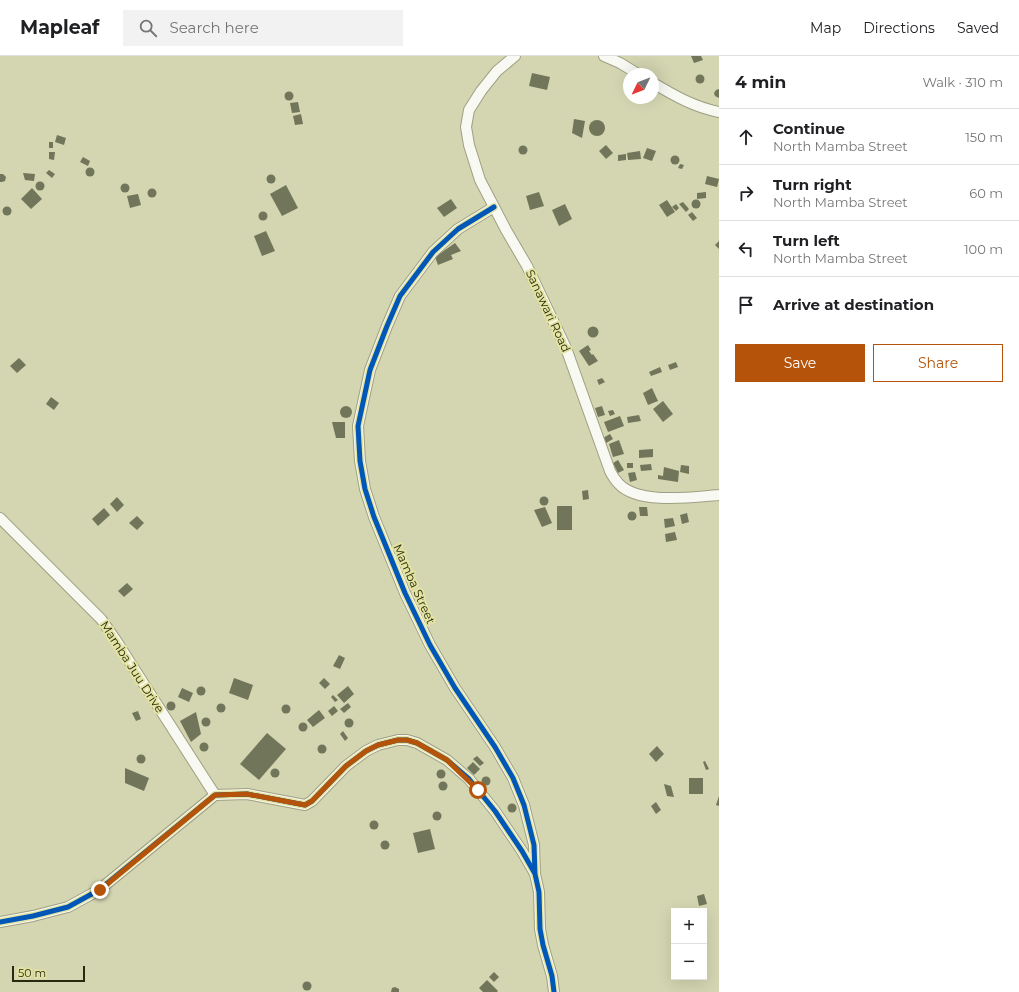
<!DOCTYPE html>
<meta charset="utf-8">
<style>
body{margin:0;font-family:Montserrat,sans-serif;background:#f2f2f2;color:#202124}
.controls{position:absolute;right:12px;bottom:12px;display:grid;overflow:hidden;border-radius:0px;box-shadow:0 4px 16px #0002}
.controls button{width:36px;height:36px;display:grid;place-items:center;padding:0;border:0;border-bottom:1px solid #e0e0e0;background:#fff;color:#202124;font:20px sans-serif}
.compass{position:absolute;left:623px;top:12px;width:36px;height:36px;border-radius:50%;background:#fff;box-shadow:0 4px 16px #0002;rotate:227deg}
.scale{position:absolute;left:12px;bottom:10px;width:73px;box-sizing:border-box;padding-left:4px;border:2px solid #29290e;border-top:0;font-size:11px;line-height:14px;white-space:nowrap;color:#29290e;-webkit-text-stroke:3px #e3e4a2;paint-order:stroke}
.stop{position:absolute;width:12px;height:12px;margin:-9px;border:3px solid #b45309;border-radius:50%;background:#fff}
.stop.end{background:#b45309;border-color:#fff;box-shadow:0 1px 4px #0008}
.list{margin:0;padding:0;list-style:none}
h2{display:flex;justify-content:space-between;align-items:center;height:52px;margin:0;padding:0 16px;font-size:17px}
h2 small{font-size:13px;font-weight:400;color:#757577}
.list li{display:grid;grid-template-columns:26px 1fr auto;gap:12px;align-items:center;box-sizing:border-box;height:56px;padding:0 16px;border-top:1px solid #e0e0e0}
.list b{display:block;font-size:15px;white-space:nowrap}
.list p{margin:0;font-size:13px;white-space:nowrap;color:#757577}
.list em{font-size:13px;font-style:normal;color:#757577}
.actions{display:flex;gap:8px;padding:12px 16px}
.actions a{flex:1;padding:9px 0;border:1px solid #b45309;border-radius:0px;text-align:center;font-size:14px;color:#b45309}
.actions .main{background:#b45309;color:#fff}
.icon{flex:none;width:22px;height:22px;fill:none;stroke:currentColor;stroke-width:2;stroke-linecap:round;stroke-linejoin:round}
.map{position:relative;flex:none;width:719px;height:936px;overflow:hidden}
header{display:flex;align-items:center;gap:24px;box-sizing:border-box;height:56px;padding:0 20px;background:#fff;border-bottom:1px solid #e0e0e0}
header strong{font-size:19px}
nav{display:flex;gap:22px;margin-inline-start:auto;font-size:14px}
.search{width:280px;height:36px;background:#f2f2f2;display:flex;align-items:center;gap:10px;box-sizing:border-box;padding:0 14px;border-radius:0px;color:#757577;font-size:15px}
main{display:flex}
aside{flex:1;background:#fff}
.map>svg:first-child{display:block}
.building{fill:#71765b}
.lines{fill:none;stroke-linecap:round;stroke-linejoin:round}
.street-casing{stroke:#9fa083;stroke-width:12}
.street{stroke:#f9f9f3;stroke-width:10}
.cycleway-casing{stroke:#e3e4a2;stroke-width:8}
.cycleway{stroke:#0057b8;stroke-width:5}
.route{stroke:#b45309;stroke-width:5}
.labels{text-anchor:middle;stroke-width:4;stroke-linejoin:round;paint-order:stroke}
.street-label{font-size:12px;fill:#29290e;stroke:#e3e4a2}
</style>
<header>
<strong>Mapleaf</strong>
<div class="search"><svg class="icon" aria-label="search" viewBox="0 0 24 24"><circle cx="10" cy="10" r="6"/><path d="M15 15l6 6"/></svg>Search here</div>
<nav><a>Map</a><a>Directions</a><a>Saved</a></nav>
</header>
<main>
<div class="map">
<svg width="719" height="936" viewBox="0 0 719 936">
<rect width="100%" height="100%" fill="#d4d5b1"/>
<g class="building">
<polygon points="691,0 701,0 703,4 694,7"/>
<polygon points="532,17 550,21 547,34 529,30"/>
<circle cx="700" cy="23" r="4.5"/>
<polygon points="719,33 719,42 715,40 714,37 716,34"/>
<circle cx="289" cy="40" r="4.5"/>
<polygon points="298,46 300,56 292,57 290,47"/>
<polygon points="301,58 303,68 295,69 293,60"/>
<polygon points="574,63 585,65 582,82 572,77"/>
<circle cx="597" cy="72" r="8"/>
<polygon points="57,79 66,82 64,89 55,86"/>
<rect x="49" y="86" width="4" height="6"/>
<polygon points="606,89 613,97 606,103 599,95"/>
<circle cx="523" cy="94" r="4.5"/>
<polygon points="647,92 656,95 652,105 643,102"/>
<polygon points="640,95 641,103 628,104 627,97"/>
<polygon points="49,96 55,96 54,104 49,103"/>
<polygon points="626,98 626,104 618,105 618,99"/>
<circle cx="675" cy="104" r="4.5"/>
<polygon points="83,101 90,105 88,110 80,106"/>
<polygon points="680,108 684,109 682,113 678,112"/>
<circle cx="90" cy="116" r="4.5"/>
<polygon points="49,114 55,118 52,122 46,117"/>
<polygon points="23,117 35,118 34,125 25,124"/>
<polygon points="0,118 3,118 6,121 5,125 2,126 0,126"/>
<circle cx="271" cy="123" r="4.5"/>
<polygon points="707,120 719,123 717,131 705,128"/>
<circle cx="40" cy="130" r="4.5"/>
<circle cx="125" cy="132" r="4.5"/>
<polygon points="286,129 298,152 282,160 270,138"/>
<polygon points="32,132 42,143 31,153 21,143"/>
<circle cx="152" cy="137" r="4.5"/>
<polygon points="539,136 544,150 530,154 526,140"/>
<polygon points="706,136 706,142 697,143 697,137"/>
<polygon points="138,138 141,149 130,152 127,140"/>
<polygon points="451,143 457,152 444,161 437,152"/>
<circle cx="696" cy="148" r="4.5"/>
<polygon points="667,144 675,156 667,161 659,149"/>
<polygon points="683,146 689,153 686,156 679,148"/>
<polygon points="565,148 572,163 559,170 552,154"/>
<polygon points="676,148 679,152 676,155 672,151"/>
<circle cx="7" cy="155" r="4.5"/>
<circle cx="263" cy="160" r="4.5"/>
<polygon points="692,156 697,162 693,165 688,159"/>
<polygon points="266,175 275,195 262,200 254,180"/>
<polygon points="719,185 719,193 715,189"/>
<polygon points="455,187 461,195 451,199 453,203 438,209 435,201"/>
<circle cx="593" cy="276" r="5.5"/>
<polygon points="588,289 591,294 589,295 592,299 593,298 598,305 589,310 579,295"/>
<polygon points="19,302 26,309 17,317 10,310"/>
<polygon points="676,306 678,311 670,314 668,309"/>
<polygon points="660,311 662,316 651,320 649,316"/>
<polygon points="602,322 605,326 599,329 597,324"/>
<polygon points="652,332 658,345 648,349 643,337"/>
<polygon points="51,341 59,347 54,354 46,348"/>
<polygon points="663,345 673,358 663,366 653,353"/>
<circle cx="346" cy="356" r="6"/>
<polygon points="602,350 605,359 598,361 595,352"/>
<polygon points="613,354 615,358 610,360 608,355"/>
<polygon points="639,359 641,365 628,367 627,361"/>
<polygon points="620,360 624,370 608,376 604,366"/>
<polygon points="332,366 345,366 345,382 336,382"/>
<polygon points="610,378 613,383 606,387 603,382"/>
<polygon points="619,384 624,398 613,401 609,388"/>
<polygon points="653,393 653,401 639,402 639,394"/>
<polygon points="618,404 624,414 618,417 613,407"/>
<rect x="627" y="407" width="6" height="5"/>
<polygon points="651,408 652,414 641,415 640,409"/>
<polygon points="681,409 689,410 689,418 680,416"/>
<polygon points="664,411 679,415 678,426 658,423 658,419 663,420"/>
<polygon points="635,416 637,424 630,426 628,417"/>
<polygon points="588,434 589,443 583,444 582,435"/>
<circle cx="544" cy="445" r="4.5"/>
<polygon points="117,441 124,449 117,456 110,448"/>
<rect x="557" y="450" width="15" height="24"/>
<polygon points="545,451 552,467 542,471 534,454"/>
<polygon points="639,451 647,451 648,460 640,460"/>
<polygon points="104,452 110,459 98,470 92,463"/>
<circle cx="632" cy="460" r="4.5"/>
<polygon points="687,457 689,466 682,468 680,459"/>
<polygon points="137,460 144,467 137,474 129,467"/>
<polygon points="673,462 675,470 665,472 664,463"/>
<polygon points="675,476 677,484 666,486 665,478"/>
<polygon points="127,527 133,533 124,541 118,535"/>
<polygon points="339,599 345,602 340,613 333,610"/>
<polygon points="234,622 253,629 248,644 229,637"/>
<polygon points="324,622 330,628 325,633 319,627"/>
<polygon points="348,630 354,638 344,647 337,639"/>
<circle cx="201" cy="635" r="4.5"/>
<polygon points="182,632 193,637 189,646 178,641"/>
<polygon points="333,639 338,644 335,646 331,641"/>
<circle cx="171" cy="650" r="4.5"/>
<polygon points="348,647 351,651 344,657 340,653"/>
<circle cx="221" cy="652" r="4.5"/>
<circle cx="286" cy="653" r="4.5"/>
<polygon points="334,650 338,655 332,660 328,655"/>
<polygon points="319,654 325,662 313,671 307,664"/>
<polygon points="138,655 141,663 136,665 132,657"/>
<polygon points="196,656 201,678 191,686 180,665"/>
<circle cx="206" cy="666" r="4.5"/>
<circle cx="349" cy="667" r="4.5"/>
<circle cx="303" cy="671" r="4.5"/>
<polygon points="343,675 348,682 345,685 340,678"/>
<polygon points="267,677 286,693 259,724 240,708"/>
<circle cx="204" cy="691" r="4.5"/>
<circle cx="322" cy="693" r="4.5"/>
<polygon points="657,690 664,698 656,706 649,698"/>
<circle cx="141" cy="703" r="4.5"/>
<polygon points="477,700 484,707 480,710 473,703"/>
<polygon points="705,705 709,713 706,714 703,706"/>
<polygon points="473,706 480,713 474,719 467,712"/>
<polygon points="125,712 149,722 144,735 125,727"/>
<circle cx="275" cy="717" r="4.5"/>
<circle cx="441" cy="718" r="4.5"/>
<circle cx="486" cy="725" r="4.5"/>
<rect x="689" y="722" width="14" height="16"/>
<circle cx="443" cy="730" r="4.5"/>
<polygon points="664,728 671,730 674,741 667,740"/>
<polygon points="719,740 719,750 716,749"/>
<polygon points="656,746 661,754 656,758 651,750"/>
<circle cx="512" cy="752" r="4.5"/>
<circle cx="437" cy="760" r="4.5"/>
<circle cx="374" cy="769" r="4.5"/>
<polygon points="430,773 435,793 418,797 413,777"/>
<circle cx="385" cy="789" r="4.5"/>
<polygon points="704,838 707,848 699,850 697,840"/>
<polygon points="494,916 499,921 494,926 489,921"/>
<polygon points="487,924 498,935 497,936 483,936 479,932"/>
<circle cx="307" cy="930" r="4.5"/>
<polygon points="395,931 399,933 399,936 391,936 392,932"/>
</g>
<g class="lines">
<g class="street-casing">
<g id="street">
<path d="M515 0 497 15 481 35 469 54 466 71 469 89 480 124 506 174 527 210 566 292 610 415C612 419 615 424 619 428 639 449 693 441 719 439"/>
<polyline points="604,0 620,7 638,18"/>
<path d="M653 27C675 40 694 51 719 56"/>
<polyline points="494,151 458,173 433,196 400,240 387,270 370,314 358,370 360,405 365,433 374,461 405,537 430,589 455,632 495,691 513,722 524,749 534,789 535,818 539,836 540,873 543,889 552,920 554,936"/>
<polyline points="0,462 101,563 115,583 215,739"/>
<polyline points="0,866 33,860 68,851 99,834 215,739 247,738 305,749 312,745 346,710 366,695 378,689 398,684 407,684 417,687 447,704 469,723 495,755 522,795 534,816"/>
</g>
</g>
<use href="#street" class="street"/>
<g class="cycleway-casing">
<g id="cycleway">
<polyline points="494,151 458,173 433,196 400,240 387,270 370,314 358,370 360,405 365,433 374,461 405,537 430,589 455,632 495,691 513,722 524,749 534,789 535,818 539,836 540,873 543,889 552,920 554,936"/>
<polyline points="0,866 33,860 68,851 99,834 215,739 247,738 305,749 312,745 346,710 366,695 378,689 398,684 407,684 417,687 447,704 469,723 495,755 522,795 534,816"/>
</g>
</g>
<use href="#cycleway" class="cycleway"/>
</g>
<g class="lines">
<polyline class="route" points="100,834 215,739 247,738 305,749 312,745 346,710 366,695 378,689 398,684 407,684 417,687 447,704 478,734"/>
</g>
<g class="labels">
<g class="street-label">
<text transform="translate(548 255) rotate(65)" y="4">Sanawari Road</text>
<text transform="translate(414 528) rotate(66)" y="4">Mamba Street</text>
<text transform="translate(132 611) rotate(57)" y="4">Mamba Juu Drive</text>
</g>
</g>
</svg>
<div class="controls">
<button>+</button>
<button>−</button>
</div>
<svg class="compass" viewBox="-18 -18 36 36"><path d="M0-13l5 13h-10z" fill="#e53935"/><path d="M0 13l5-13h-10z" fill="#757577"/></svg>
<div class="scale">50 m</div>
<div class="stop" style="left:478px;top:734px"></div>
<div class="stop end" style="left:100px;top:834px"></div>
</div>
<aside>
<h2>4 min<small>Walk · 310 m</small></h2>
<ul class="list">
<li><svg class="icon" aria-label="ahead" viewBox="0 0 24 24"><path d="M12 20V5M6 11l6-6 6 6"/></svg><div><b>Continue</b><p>North Mamba Street</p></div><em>150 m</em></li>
<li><svg class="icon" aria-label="right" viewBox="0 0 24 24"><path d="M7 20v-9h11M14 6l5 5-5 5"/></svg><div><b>Turn right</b><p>North Mamba Street</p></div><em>60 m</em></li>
<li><svg class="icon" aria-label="left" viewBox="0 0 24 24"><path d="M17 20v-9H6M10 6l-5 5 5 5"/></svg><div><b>Turn left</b><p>North Mamba Street</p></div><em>100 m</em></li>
<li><svg class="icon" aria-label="arrive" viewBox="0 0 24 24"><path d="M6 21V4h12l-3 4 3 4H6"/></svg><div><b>Arrive at destination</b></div></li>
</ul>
<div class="actions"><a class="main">Save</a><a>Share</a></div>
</aside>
</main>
